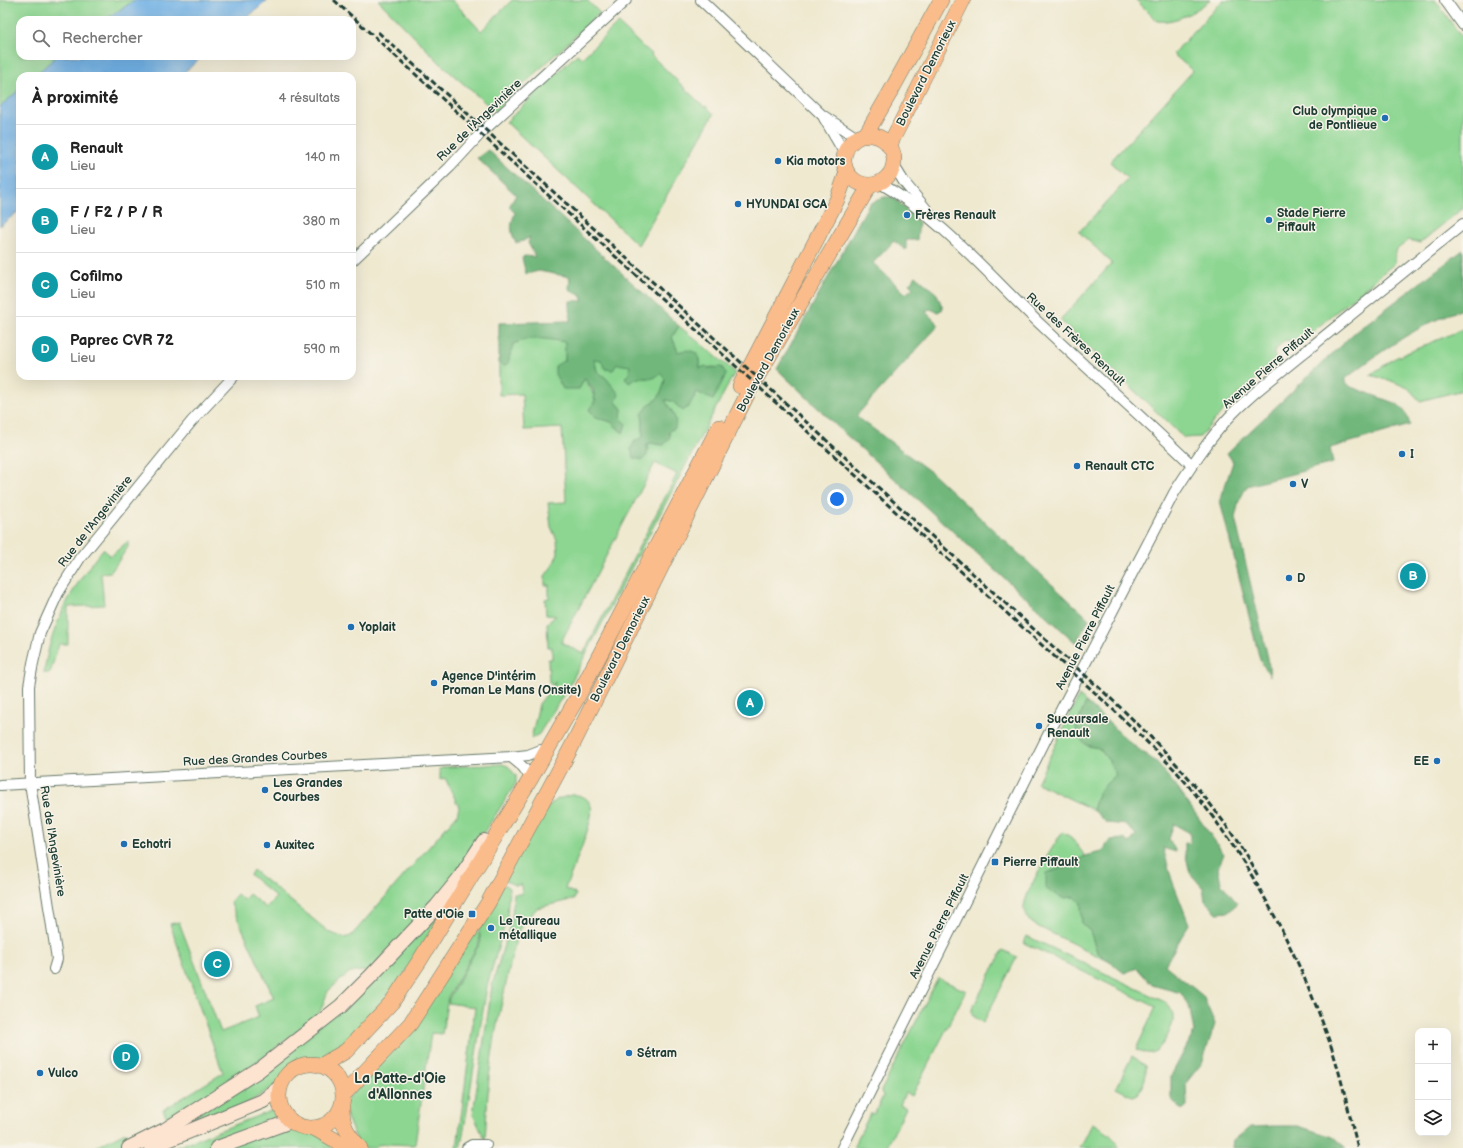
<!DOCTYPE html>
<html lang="fr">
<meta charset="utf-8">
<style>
body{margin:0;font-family:"Balsamiq Sans",sans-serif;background:#f2f2f2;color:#222}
.controls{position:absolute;right:12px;bottom:12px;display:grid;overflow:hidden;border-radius:8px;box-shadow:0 4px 16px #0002}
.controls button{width:36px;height:36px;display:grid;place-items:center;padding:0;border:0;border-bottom:1px solid #e0e0e0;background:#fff;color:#222;font:20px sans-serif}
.you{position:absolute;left:837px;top:499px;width:14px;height:14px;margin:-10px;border:3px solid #fff;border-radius:50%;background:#1a73e8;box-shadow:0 0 0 6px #1a73e833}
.badge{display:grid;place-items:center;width:26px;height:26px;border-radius:50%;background:#d93025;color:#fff;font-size:13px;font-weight:700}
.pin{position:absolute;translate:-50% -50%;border:2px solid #fff;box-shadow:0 1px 4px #0006}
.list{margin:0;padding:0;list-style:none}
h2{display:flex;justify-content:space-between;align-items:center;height:52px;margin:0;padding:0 16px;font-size:17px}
h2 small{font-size:13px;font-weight:400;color:#767676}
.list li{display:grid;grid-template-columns:26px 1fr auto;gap:12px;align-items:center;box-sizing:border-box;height:64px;padding:0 16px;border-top:1px solid #e0e0e0}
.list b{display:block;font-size:15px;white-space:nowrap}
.list p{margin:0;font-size:13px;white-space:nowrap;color:#767676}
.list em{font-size:13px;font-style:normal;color:#767676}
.icon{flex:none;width:22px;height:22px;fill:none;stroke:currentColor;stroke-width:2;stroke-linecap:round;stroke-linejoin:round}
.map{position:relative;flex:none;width:1463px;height:1148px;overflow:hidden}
.search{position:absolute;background:#fff;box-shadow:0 4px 16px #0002;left:16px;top:16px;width:340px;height:44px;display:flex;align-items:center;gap:10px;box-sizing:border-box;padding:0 14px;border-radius:12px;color:#767676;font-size:15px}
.panel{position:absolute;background:#fff;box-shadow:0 4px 16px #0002;left:16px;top:72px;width:340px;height:308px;border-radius:12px}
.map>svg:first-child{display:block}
.green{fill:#8cd691;stroke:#568a62;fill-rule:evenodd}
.forest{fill:#71b77b;stroke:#487a58}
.water{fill:#71b1e5;stroke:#48778c}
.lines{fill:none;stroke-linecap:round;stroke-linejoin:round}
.street-casing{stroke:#68796b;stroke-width:12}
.secondary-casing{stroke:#68796b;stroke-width:16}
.primary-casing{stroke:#68796b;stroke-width:16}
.street{stroke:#fff;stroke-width:10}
.secondary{stroke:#fde4d1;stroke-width:14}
.primary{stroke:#fabc8b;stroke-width:15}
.rail{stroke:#1f3d34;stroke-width:3;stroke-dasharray:6 3;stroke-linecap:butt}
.poi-dot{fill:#1f6fb2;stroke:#f7f3e8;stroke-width:1.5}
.labels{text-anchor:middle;stroke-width:3;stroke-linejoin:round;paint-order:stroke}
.street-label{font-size:12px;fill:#1f3d34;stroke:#f7f3e8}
.poi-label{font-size:12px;font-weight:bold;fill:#1f3d34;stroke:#f7f3e8;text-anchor:start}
.quarter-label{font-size:14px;font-weight:bold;fill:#1f3d34;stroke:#f7f3e8}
</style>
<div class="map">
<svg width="1463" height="1148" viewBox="0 0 1463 1148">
<rect width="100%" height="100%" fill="#f7f3e8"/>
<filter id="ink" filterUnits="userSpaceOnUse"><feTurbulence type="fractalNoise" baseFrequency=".025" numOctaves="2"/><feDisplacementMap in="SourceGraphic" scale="8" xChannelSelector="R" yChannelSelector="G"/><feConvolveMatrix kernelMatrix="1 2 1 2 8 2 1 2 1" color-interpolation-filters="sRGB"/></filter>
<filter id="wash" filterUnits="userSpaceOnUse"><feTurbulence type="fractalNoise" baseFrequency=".012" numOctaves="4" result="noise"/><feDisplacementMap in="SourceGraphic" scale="16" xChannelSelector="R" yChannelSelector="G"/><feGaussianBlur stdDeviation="0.9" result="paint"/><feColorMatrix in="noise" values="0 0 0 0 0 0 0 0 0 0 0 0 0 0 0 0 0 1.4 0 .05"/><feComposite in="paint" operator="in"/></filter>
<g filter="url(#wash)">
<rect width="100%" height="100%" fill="#efe9d0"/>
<g class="green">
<polygon points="0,0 135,0 105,20 20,20 20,56 57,56 34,76 20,76 20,89 0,107"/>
<polygon points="378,0 452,0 481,31 512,0 587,0 600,13 495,111 444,67"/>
<path d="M1136 0H1210C1195 12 1176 23 1157 21Z"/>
<polygon points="1223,0 1435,0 1463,39 1463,208 1420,243 1409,240 1395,251 1395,263 1299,343 1285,340 1274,352 1276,362 1233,399 1200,437 1184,438 1060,320 1112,263 1079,232 1128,179 1110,162 1193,71 1173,54"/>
<polygon points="618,23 644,48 645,48 652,54 651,55 704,107 706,106 713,113 713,115 638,245 506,122 577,54 582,58"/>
<path d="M679 326 735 372 569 686 539 734 531 739 539 704 556 682 552 685 549 683 548 659H552V647H548L547 623 556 616 546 615 545 599 549 598V585H545V576L553 565 558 553 557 540 551 527 548 503 566 502 562 428 524 430 522 394 499 395V363L505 366 513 344C531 336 546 338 566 342L565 360C579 372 591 383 595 401L589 410 596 417 611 422 623 433 626 423 621 418 622 409 616 402 606 378 597 371 594 358 631 366 629 374C640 379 650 380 660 373L665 379C664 386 661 395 656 400 654 402 652 402 650 404 647 407 646 411 642 414L643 422V437L634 442 648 450 646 444 654 443 658 445 669 431 674 414 664 400 672 401 679 406 694 398 697 392 713 400 726 374 714 367 700 368 698 355 678 352 672 337ZM655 463 677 474 583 654 561 642Z"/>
<polygon points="1463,329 1463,390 1420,401 1408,388 1389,380 1370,375 1395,358"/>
<path d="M128 541V547L111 572 101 573 104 605 68 607V644H59L50 673H44C50 626 73 585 103 549L111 556Z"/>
<polygon points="1079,696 1086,702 1076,728 1087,746 1099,748 1109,761 1116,775 1099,791 1093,810 1037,783"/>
<polygon points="502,764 508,766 516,776 516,783 493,819 447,886 369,971 350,972 328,991 320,1012 266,1056 197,1104 168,1120 163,1110 223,1073 170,924 179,922 221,1032 259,1017 255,1006 274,998 230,902 237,894 244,900 249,894 266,908 276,897 250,875 253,870 329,932 344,938 351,936 457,815 459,807 445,778 440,780 440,769 445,767"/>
<path d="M571 795C580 794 588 797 591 806 596 818 570 875 565 889L576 894 574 899 537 908 520 928 517 934 496 1029 489 1077 485 1140 473 1114 492 986 512 917 514 894H522L521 885H515L501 879 537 814 558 799Z"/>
<path d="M1062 832 1071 837 1085 856 1071 865 1046 873 1063 898 1075 897 1081 903 1082 924 1090 931 1097 952 1110 962 1031 923C1028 919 1025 915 1024 910 1022 895 1053 847 1062 832Z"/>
<polygon points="502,883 509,888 507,917 487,986 463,1135 460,1148 457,1148 475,1007 448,1003 449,998 481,941 479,930"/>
<polygon points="437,906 443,922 346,1051 316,1063 302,1064 296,1067 290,1071 283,1081 222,1119 165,1130 341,1006"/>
<polygon points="475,930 480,936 479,943 448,997 442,1034 431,1033 415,1145 388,1144 377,1145 374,1148 360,1148 342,1106 410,1024"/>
<path d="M1027 936 1167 1003C1170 1008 1173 1012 1173 1017 1174 1027 1161 1052 1151 1053 1146 1054 1140 1051 1136 1049L1156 1007 1024 943Z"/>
<polygon points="1003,950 1017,957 983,1023 972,1015 972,1009"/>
<polygon points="938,978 966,991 912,1096 905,1093 900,1105 906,1108 886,1148 853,1148 870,1114 875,1113 883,1096 881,1091"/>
<path d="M1132 1056 1146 1066C1147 1078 1143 1086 1136 1095L1132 1096 1116 1088Z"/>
<path d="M281 1107C287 1119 295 1126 308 1128L344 1148H174Z"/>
<path d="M1092 1124C1104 1130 1114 1135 1119 1148H1080Z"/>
<polygon points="125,1132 129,1140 111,1148 94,1148"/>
</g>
<g class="forest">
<path d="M488 150 679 326 672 337 678 352C686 349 691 350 698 354L700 368 706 366 708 368 722 367 726 374 713 400 697 392 689 406 683 411 672 401 665 400C670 410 678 416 675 428L669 431 670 437 664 445C656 445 654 442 647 444V456L642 460 634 458 631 450 634 442 643 437V422L642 414C645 411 647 407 650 404 652 402 654 402 656 400 661 395 664 386 665 379L661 373 654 378H638L629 383 625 377 629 374 630 366 617 364 613 370 605 369 601 360 594 359 597 371 606 378 619 394 616 402 622 409 621 418 626 423 623 433 611 422 596 417 589 410 595 401 593 390 585 378 579 389H563L555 374V366L565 360V342C547 339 530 336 513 344L508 363 505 366 499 363V323L570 321V301H583L580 295 569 290 570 277 539 271 526 274 522 258 524 256 535 257 533 252 528 243 530 237 523 241 516 243C510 231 510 226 515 213L509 207 516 195 477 158Z"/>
<polygon points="884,197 893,197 919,222 917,240 906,240 906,250 894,241 873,263 906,294 913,288 909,284 916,276 937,294 943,309 938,312 930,309 925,311 939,325 856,416 932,473 1089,619 1076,643 843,432 777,369 869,204"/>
<path d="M1463 250V309C1419 324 1381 351 1344 380L1351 387 1397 404C1405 410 1407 415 1410 425L1330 448 1333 463 1247 486 1239 501 1235 518 1268 658 1270 676 1260 660 1220 501 1233 462 1227 453 1354 333Z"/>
<path d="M1086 702 1133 745 1156 762 1178 789 1224 854 1218 868 1221 883 1237 903 1229 912 1217 913 1205 901 1203 888 1190 873 1185 852V843L1190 844V833L1174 824 1169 839 1176 852 1163 848 1172 880 1189 924 1165 965 1203 996 1215 1024 1202 1063 1186 1083 1187 1106 1182 1110 1171 1099V1076L1194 1032 1190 1009 1181 993 1152 985 1137 968 1124 973 1097 952 1090 931 1082 924 1081 903 1075 897 1063 898 1046 889V873L1071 865 1085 856 1102 852 1110 840 1124 839 1130 843 1136 835 1127 825 1107 823 1093 810 1099 791 1116 775 1109 761 1099 748C1083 745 1082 743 1076 728Z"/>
<polygon points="1274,1126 1298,1126 1333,1137 1346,1148 1232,1148 1233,1141 1250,1127"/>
</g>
<g class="water">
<polygon points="135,0 268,0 244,20 105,20"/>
<polygon points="57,56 203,56 180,76 34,76"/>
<polygon points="20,89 20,210 0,226 0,107"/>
</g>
</g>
<g filter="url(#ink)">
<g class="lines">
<g class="street-casing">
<g id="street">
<polyline points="701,0 822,115 857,138"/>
<polyline points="1445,0 1463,25"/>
<polyline points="824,118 845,154"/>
<polyline points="893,164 904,182 931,215"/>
<path d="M878 182C940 217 988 274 1039 323 1090 371 1142 417 1192 465"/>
<polyline points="352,261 450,167 483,131 626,0"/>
<polyline points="511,757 523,767 531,778"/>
<polyline points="0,785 511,757 528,755 541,750"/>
<polyline points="54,969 57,959 30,783 29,686 33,663 40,633 58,593 80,558 192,421 234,376"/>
<polyline points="467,1148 472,1145 486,1145"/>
<path d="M842 1148 1049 733 1174 493C1192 465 1210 437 1233 413 1241 405 1250 397 1258 390L1463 224"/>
</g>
</g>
<g class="secondary-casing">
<g id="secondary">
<polyline points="151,1147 263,1101 280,1087"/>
<polyline points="129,1148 165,1130 259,1070 341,1006 370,977 437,906 459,879 484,841"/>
<polyline points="217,1148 291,1121"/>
</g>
</g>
<g class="primary-casing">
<g id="primary">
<circle cx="869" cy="160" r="25"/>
<polyline points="865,136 891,91 941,0"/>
<polyline points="889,146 963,0"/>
<polyline points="740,386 837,200 847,172"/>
<circle cx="311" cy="1096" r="32"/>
<polyline points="322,1065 346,1051 392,1002 420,960 531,778 576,700 719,427"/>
<polyline points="344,1094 410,1024 488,903 571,748 751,387 870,185"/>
<path d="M342 1106C342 1128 347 1132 360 1148"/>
<polyline points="314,1128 335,1140 344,1148"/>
</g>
</g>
<use href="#street" class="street"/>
<use href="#secondary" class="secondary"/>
<use href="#primary" class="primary"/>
<g class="rail">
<path d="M334 0 1055 657C1086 684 1115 711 1144 739 1154 749 1164 759 1174 769 1243 846 1297 948 1331 1046 1342 1079 1349 1114 1358 1148"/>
<path d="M378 32 1059 652C1133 717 1210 788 1258 876"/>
</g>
</g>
</g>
<g class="poi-dot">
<circle cx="1385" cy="118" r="4"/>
<circle cx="778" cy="161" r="4"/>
<circle cx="738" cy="204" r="4"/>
<circle cx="907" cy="215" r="4"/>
<circle cx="1269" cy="220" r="4"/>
<circle cx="1402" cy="454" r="4"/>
<circle cx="1077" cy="466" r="4"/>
<circle cx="1293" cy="484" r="4"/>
<circle cx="1289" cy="578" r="4"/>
<circle cx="351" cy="627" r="4"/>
<circle cx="434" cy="683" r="4"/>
<circle cx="1039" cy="726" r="4"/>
<circle cx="1437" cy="761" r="4"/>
<circle cx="265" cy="790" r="4"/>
<circle cx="124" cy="844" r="4"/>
<circle cx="267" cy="845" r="4"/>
<rect x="991" y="858" width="8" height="8" rx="2"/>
<rect x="468" y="910" width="8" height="8" rx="2"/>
<circle cx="491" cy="928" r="4"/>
<circle cx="629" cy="1053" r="4"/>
<circle cx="40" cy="1073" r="4"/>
</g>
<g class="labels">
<g class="street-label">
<text transform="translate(926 73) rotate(-63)" y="4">Boulevard Demorieux</text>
<text transform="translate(479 120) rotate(-44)" y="4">Rue de l'Angevinière</text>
<text transform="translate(1076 339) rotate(43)" y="4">Rue des Frères Renault</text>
<text transform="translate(768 360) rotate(-61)" y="4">Boulevard Demorieux</text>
<text transform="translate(1268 368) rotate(-41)" y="4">Avenue Pierre Piffault</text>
<text transform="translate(95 521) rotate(-52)" y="4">Rue de l'Angevinière</text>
<text transform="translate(1085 637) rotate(-63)" y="4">Avenue Pierre Piffault</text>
<text transform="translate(620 649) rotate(-63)" y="4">Boulevard Demorieux</text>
<text transform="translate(255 758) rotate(-3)" y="4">Rue des Grandes Courbes</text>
<text transform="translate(53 841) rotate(81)" y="4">Rue de l'Angevinière</text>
<text transform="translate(939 926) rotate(-63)" y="4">Avenue Pierre Piffault</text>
</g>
<g class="poi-label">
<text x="1377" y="115" text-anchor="end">Club olympique<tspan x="1377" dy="14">de Pontlieue</tspan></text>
<text x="786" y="165">Kia motors</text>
<text x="746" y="208">HYUNDAI GCA</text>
<text x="1277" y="217">Stade Pierre<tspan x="1277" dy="14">Piffault</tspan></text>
<text x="915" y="219">Frères Renault</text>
<text x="1410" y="458">I</text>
<text x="1085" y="470">Renault CTC</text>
<text x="1301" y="488">V</text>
<text x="1297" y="582">D</text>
<text x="359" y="631">Yoplait</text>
<text x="442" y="680">Agence D'intérim<tspan x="442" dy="14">Proman Le Mans (Onsite)</tspan></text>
<text x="1047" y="723">Succursale<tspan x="1047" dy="14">Renault</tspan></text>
<text x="1429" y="765" text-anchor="end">EE</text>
<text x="273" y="787">Les Grandes<tspan x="273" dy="14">Courbes</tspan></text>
<text x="132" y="848">Echotri</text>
<text x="275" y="849">Auxitec</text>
<text x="1003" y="866">Pierre Piffault</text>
<text x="464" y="918" text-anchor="end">Patte d'Oie</text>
<text x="499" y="925">Le Taureau<tspan x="499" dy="14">métallique</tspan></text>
<text x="637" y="1057">Sétram</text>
<text x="48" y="1077">Vulco</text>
</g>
<g class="quarter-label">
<text x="400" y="1083">La Patte-d'Oie<tspan x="400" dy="16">d'Allonnes</tspan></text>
</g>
</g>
</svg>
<div class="controls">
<button>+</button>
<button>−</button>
<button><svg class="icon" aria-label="layers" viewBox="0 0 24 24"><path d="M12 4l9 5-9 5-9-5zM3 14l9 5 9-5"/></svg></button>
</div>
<div class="you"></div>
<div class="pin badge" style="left:750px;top:703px;background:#0f9aa8">A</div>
<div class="pin badge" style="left:1413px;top:576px;background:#0f9aa8">B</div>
<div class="pin badge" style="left:217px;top:964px;background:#0f9aa8">C</div>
<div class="pin badge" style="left:126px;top:1057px;background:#0f9aa8">D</div>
<div class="search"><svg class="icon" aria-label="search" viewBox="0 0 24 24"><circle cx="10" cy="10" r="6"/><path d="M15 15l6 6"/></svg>Rechercher</div>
<section class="panel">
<h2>À proximité<small>4 résultats</small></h2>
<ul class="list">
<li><span class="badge" style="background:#0f9aa8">A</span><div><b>Renault</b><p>Lieu</p></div><em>140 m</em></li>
<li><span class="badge" style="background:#0f9aa8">B</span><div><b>F / F2 / P / R</b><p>Lieu</p></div><em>380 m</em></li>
<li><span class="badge" style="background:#0f9aa8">C</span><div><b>Cofilmo</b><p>Lieu</p></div><em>510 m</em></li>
<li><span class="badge" style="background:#0f9aa8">D</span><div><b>Paprec CVR 72</b><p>Lieu</p></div><em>590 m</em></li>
</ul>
</section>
</div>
